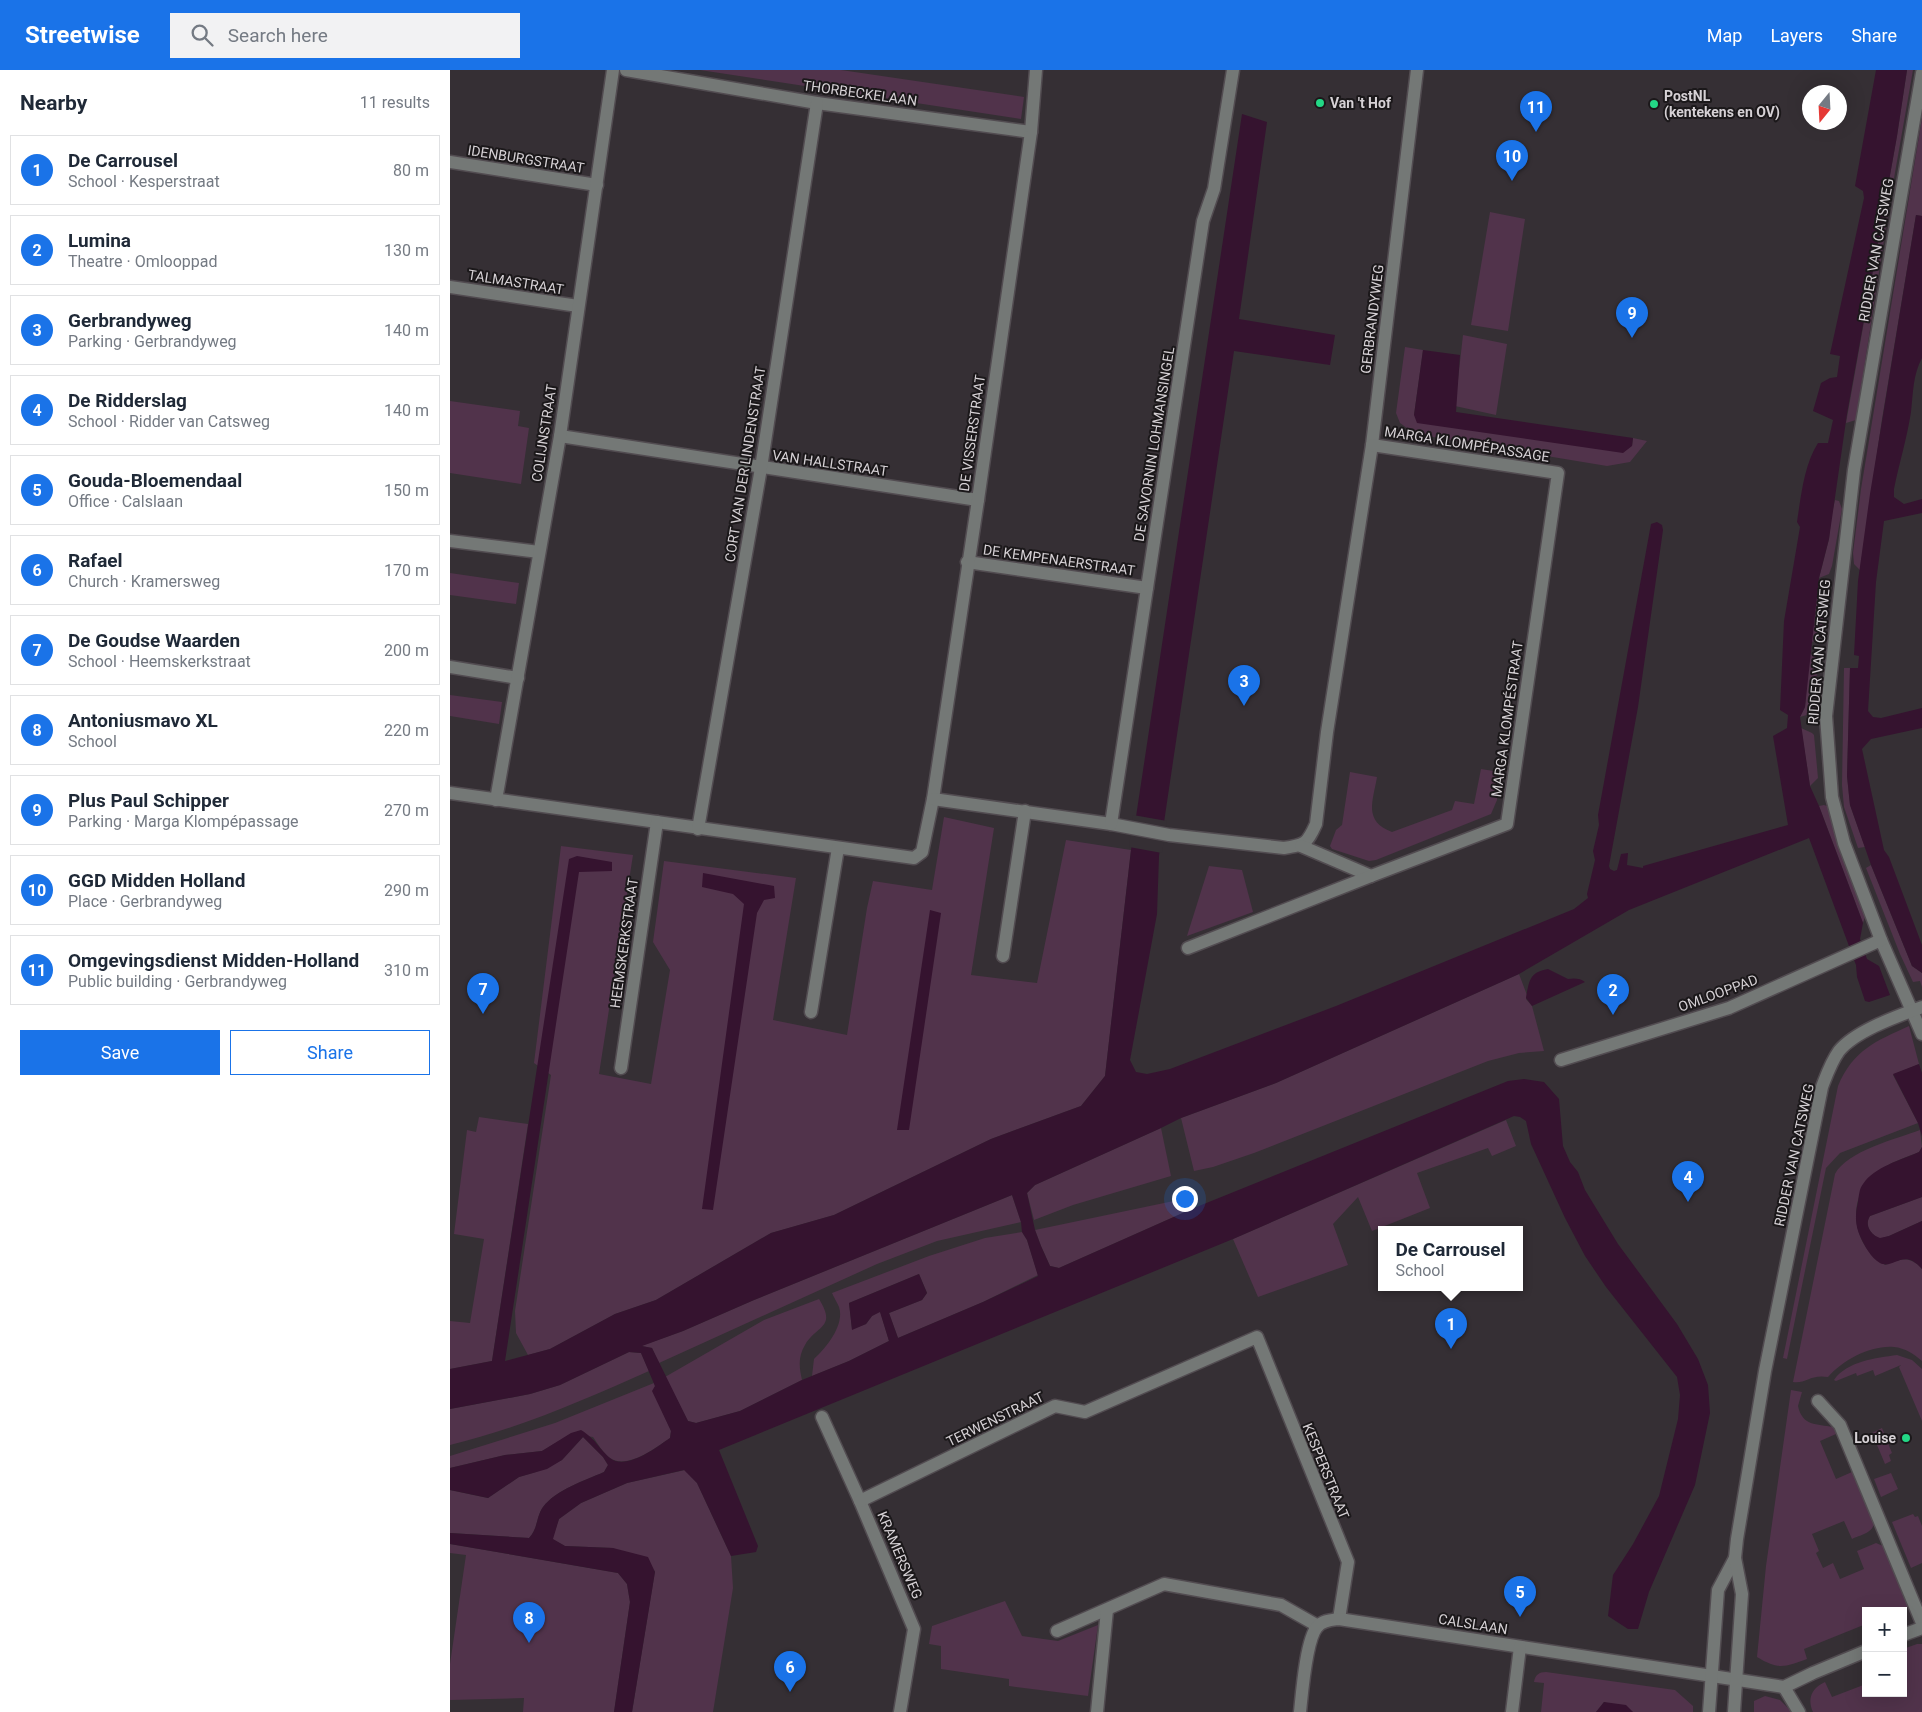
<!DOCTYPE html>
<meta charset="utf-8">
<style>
body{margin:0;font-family:Roboto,sans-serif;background:#f2f2f3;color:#1f2937}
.controls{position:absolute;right:15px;bottom:15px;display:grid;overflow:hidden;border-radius:0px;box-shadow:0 5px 20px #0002}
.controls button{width:45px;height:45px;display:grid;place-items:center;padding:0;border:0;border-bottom:1px solid #e0e1e3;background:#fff;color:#1f2937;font:25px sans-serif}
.compass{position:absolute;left:1352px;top:15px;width:45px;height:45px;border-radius:50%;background:#fff;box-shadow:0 5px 20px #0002;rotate:198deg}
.you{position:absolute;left:734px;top:1128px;width:18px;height:18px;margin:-12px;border:4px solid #fff;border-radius:50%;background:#1a73e8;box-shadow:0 0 0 8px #1a73e833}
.badge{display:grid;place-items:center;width:32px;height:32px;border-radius:50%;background:#1a73e8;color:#fff;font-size:16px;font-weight:700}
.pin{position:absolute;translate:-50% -41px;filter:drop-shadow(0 1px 2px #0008)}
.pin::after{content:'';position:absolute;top:26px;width:18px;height:15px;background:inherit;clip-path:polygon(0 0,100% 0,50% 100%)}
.popup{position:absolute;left:928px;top:1156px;width:145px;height:65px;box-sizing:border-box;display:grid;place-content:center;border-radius:0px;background:#fff;filter:drop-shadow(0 1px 4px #0005);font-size:16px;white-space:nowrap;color:#747a83}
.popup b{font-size:19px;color:#1f2937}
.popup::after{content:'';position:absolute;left:50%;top:100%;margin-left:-10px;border:10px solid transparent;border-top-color:#fff}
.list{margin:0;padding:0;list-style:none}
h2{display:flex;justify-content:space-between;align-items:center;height:65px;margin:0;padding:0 20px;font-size:21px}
h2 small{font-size:16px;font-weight:400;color:#747a83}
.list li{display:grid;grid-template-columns:32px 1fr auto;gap:15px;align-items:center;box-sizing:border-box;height:70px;margin:0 10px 10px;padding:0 10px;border:1px solid #e0e1e3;border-radius:0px}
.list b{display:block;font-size:19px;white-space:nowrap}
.list p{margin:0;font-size:16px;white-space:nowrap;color:#747a83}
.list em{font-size:16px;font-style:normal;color:#747a83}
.actions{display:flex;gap:10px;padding:15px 20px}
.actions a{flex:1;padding:11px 0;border:1px solid #1a73e8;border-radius:0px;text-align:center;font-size:18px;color:#1a73e8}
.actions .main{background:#1a73e8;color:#fff}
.icon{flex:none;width:28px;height:28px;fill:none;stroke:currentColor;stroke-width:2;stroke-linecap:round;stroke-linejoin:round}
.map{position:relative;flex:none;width:1472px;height:1642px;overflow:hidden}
header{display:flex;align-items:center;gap:30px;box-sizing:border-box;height:70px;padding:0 25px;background:#1a73e8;color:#fff}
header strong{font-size:24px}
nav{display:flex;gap:28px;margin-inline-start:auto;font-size:18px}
.search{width:350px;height:45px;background:#f2f2f3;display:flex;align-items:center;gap:12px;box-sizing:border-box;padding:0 18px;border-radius:0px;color:#747a83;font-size:19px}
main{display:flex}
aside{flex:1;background:#fff}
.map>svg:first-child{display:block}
.green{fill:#51334b}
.water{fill:#35132f;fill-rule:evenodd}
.pier{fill:#352f34}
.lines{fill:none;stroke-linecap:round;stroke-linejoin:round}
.minor-casing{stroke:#524c51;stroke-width:15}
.minor{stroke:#747876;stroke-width:12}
.poi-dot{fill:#23d886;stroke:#1b181a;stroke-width:2}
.labels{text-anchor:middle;stroke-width:4;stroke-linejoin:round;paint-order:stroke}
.street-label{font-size:14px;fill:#d6d1d5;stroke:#1b181a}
.poi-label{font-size:14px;font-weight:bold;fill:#d6d1d5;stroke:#1b181a;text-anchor:start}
</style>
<header>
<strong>Streetwise</strong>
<div class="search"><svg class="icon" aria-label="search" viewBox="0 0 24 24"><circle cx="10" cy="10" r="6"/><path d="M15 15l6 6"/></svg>Search here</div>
<nav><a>Map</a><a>Layers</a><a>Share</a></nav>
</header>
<main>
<aside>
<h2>Nearby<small>11 results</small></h2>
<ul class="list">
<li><span class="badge">1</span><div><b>De Carrousel</b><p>School · Kesperstraat</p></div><em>80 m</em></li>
<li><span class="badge">2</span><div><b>Lumina</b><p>Theatre · Omlooppad</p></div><em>130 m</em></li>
<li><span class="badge">3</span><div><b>Gerbrandyweg</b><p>Parking · Gerbrandyweg</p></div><em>140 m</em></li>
<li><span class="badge">4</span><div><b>De Ridderslag</b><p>School · Ridder van Catsweg</p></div><em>140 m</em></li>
<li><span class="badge">5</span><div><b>Gouda-Bloemendaal</b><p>Office · Calslaan</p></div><em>150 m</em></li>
<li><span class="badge">6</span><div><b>Rafael</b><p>Church · Kramersweg</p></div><em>170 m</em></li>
<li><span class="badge">7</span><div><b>De Goudse Waarden</b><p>School · Heemskerkstraat</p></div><em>200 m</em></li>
<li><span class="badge">8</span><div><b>Antoniusmavo XL</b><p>School</p></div><em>220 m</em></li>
<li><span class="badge">9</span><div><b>Plus Paul Schipper</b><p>Parking · Marga Klompépassage</p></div><em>270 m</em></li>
<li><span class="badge">10</span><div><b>GGD Midden Holland</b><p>Place · Gerbrandyweg</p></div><em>290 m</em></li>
<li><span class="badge">11</span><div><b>Omgevingsdienst Midden-Holland</b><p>Public building · Gerbrandyweg</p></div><em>310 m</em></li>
</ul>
<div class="actions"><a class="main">Save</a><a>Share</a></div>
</aside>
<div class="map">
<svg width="1472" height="1642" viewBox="0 0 1472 1642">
<rect width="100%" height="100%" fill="#352f34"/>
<g class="green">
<polygon points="250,0 391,0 574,27 571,49"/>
<polygon points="1457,0 1463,0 1440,131 1406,350 1396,353 1447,66"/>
<polygon points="1472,48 1472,146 1466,145 1432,349 1410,500 1404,494 1403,483 1411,419"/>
<polygon points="1040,142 1075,149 1058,261 1021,255"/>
<polygon points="1013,265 1057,274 1046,345 1005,336"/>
<polygon points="955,277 973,280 964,345 1182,376 1183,368 1197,371 1180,392 1157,396 965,364 950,353 946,343"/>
<polygon points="0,331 70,341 68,356 79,358 71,414 0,403"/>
<polygon points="1385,430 1389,431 1392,439 1382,496 1379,504 1369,508 1379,469 1381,448"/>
<polygon points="0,503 69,513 66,534 0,525"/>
<polygon points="1367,521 1376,528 1371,566 1369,570 1361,572"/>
<polygon points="1359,584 1366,585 1368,588 1364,639 1360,644 1350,647 1355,637"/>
<polygon points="1394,598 1400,598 1397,706 1400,735 1415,777 1408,778 1394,737 1392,715"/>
<polygon points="0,625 52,632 49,654 0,646"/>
<polygon points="1351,658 1362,663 1364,665 1368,708 1360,716"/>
<path d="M1031 699 1050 702 1047 730 1041 744 926 790 919 791 882 779 880 776 886 760 892 755 900 702 927 707C923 731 913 751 942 762L1002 740 1005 731 1024 734Z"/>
<polygon points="1374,735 1377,736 1415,847 1413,853 1369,736"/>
<polygon points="494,747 544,758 521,905 587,913 616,770 681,780 655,1006 631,1036 541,1069 384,1145 321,1163 206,1230 165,1244 100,1279 78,1285 66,1263 65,1241 101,1005 84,993 111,776 183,785 149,1004 201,1014 220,900 203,872 214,791 346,808 323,950 397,965 417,838 423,811 482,820"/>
<polygon points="1421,795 1462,896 1472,903 1472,917 1470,911 1463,912 1450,884 1416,798"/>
<polygon points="759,796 792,800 803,842 737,866"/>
<polygon points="1069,904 1077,925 1076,929 1082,936 1094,981 1069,983 1038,991 804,1083 763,1097 744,1101 731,1048 826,1013"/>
<path d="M1459 956 1469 994 1443 1005 1468 1053 1390 1083 1376 1098 1337 1289 1333 1288 1388 1016C1403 980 1426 971 1459 956Z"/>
<polygon points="29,1047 78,1054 42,1291 0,1299 0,1251 20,1253 34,1169 4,1164 17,1060 26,1062"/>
<polygon points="1056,1050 1066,1076 1042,1086 1038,1078 967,1103 980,1138 922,1161 908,1127 883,1154 898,1195 808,1227 783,1169"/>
<polygon points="711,1058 721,1106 623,1135 584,1150 577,1123 585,1115"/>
<path d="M1470 1060 1472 1077 1469 1082C1457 1087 1441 1092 1430 1100 1403 1118 1399 1153 1417 1179 1421 1185 1429 1190 1435 1195 1450 1189 1460 1185 1472 1199V1291C1464 1284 1455 1278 1444 1277 1421 1275 1393 1290 1378 1307 1360 1304 1356 1314 1343 1312L1385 1104C1397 1081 1446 1069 1470 1060Z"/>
<polygon points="562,1125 571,1152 487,1171 427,1194 209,1293 202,1278 191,1276 233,1261 304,1230"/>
<path d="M1472 1127V1151L1439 1166 1430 1169C1421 1165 1414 1155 1420 1146Z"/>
<polygon points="738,1128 744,1138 609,1198 600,1196 591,1176 585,1160"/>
<path d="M572 1162 577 1170 588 1205 533 1232 448 1268 439 1243 472 1230 477 1223 469 1204 399 1233 402 1259 416 1254 422 1246 430 1241 439 1271 399 1291 362 1306 364 1289C376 1278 395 1255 389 1237 387 1232 384 1228 382 1223L479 1186 535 1168Z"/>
<path d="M369 1229C387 1258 367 1255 355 1275 348 1287 349 1297 352 1310L290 1341 246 1353 238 1351 215 1307 314 1250Z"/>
<path d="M179 1282 191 1283 199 1301C134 1330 70 1358 0 1375V1339L80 1324 110 1315Z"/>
<path d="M1447 1285 1462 1290 1472 1299V1351L1449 1297 1451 1295 1425 1306 1423 1300 1407 1306 1406 1303 1386 1311 1384 1310C1397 1291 1426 1288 1447 1285Z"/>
<path d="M204 1313 212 1341 221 1361 220 1368C207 1377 177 1400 160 1388 154 1384 148 1374 143 1367L121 1364 92 1381 55 1385 0 1398V1386L105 1353Z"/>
<path d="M1341 1320 1352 1322 1348 1336C1352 1356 1367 1354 1383 1357L1386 1364 1370 1371 1386 1409 1402 1402 1424 1453C1423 1463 1410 1465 1402 1469L1394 1451 1362 1464 1369 1481 1366 1483 1373 1498 1383 1493 1390 1509 1414 1499 1407 1481 1426 1473 1433 1476 1457 1532V1543L1453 1553V1541H1416V1554L1354 1579 1357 1589C1335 1597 1328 1600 1307 1587L1316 1496Z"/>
<polygon points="1432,1358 1442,1383 1439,1385 1441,1391 1435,1394 1422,1363"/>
<path d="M133 1367 153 1387 158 1395 154 1402C134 1411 107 1419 93 1437 86 1447 88 1459 79 1468L0 1463V1420L38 1428 69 1407 86 1402 112 1390Z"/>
<polygon points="235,1400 247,1413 281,1486 283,1518 263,1642 182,1642 205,1501 163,1478 115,1476 102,1469 109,1449 131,1433 177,1413"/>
<polygon points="1441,1403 1448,1419 1431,1427 1424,1409"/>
<polygon points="1463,1444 1465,1447 1468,1446 1472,1456 1472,1493 1461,1498 1442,1452"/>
<polygon points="0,1474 168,1503 177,1514 180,1532 164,1642 73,1642 74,1628 0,1630 0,1594 16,1485 0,1483"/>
<polygon points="555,1531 572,1566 608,1571 648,1555 638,1626 559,1616 559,1609 491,1599 491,1576 479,1574 482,1556"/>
<path d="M1467 1574H1472V1642H1363C1357 1628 1362 1618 1375 1612L1382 1627 1416 1614V1623H1453V1579Z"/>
<path d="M1096 1602 1225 1620 1243 1636V1642H1183L1154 1632 1146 1642H1091L1094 1613 1084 1612C1085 1605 1089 1602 1096 1602Z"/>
<polygon points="1315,1626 1330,1630 1342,1642 1304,1642 1304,1631"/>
</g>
<g class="water">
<path d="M1426 0H1457L1447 66 1397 344 1379 469 1369 508 1355 637 1350 647 1360 716 1369 736 1413 853 1410 869 1417 889 1429 896 1440 925 1419 932 1415 931 1407 907 1406 895 1359 768 1179 840 1069 904 826 1013 731 1048 711 1058 585 1115 577 1123 585 1160 591 1176 600 1196 609 1198 744 1138 1058 1011 1074 1009 1094 1012 1109 1029 1113 1076 1120 1092 1128 1102 1135 1120 1168 1174 1227 1254 1248 1289 1258 1315 1260 1343 1245 1415 1199 1522 1188 1559H1178L1158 1546 1163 1505 1183 1474 1209 1426 1228 1349 1230 1325 1227 1307 1156 1217 1135 1186 1115 1148 1081 1074 1076 1051 1070 1047 1064 1046 783 1169 269 1380 308 1476 306 1482 281 1486 247 1413 234 1400 177 1413 131 1433 109 1449 103 1469 115 1476 163 1478 198 1487 205 1502 182 1642H164L180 1532 177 1514 168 1503 0 1474V1463L79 1468C88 1459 86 1447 93 1437 107 1419 134 1411 154 1402L158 1395 153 1387 133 1367 112 1390 97 1399 69 1407 38 1428 0 1420V1398L55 1385 92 1381 121 1363 131 1360C147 1370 148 1378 160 1388 176 1401 207 1377 220 1368L221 1361 202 1321 205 1316 191 1283 179 1282 110 1315 80 1324 0 1339V1299L42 1291 119 789 127 786 162 792V801L129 802 55 1291 100 1279 165 1244 206 1230 321 1163 384 1145 541 1069 631 1036 655 1006 681 780 792 44 817 52 789 249 885 265 880 295 784 281 709 786 707 844 680 990 686 1002 697 1004 720 999 886 936 1124 839 1138 828 1137 824 1145 790 1143 781 1149 755 1148 745 1201 454 1207 452 1212 455 1213 460 1188 637 1159 796 1160 799 1164 801 1167 800 1171 784 1178 783 1177 795 1193 798V796L1338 755 1323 666 1337 658 1338 645 1330 640 1334 551 1350 457 1347 452C1351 426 1354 395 1368 373H1378L1383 350 1363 341 1371 313 1380 308 1387 307 1390 286 1380 284 1414 128 1413 121 1405 116ZM562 1125 571 1152 572 1162 577 1170 588 1206 533 1232 448 1268 439 1243 472 1230 477 1223 469 1204 399 1233 402 1260 416 1254 422 1246 430 1242 439 1271 399 1291 352 1310 290 1341 246 1353 238 1351 202 1278 192 1276 233 1261 304 1230Z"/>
<path d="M1466 145 1472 146V288C1463 304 1463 324 1461 342 1457 368 1449 394 1444 419V427L1454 434 1472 429V443L1434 451 1426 512 1418 641 1423 647 1431 648 1472 638V658L1421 669 1412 679 1434 780 1439 787 1472 875V903L1462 896 1421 795 1400 735 1397 706 1400 598H1408L1409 586 1404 585 1408 511 1420 424Z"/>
<polygon points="973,280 1010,285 1006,342 1183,368 1182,376 1173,383 967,353 964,345"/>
<polygon points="253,803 324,816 325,828 314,830 307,843 263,1140 252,1139 294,834 283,824 252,817"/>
<polygon points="480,840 491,843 459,1060 447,1060"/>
<path d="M1098 899 1118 909C1123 908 1131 908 1135 912L1082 936 1076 928C1079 912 1079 902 1098 899Z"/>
<polygon points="1469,994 1472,1003 1472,1066 1468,1053 1443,1004"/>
<path d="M1472 1077V1127L1420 1146C1414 1155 1421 1165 1430 1168L1439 1166 1472 1151V1199C1453 1177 1444 1200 1430 1193 1421 1188 1414 1175 1410 1166 1405 1155 1405 1144 1408 1132 1409 1126 1409 1119 1413 1114 1424 1097 1451 1090 1469 1082Z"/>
<polygon points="1154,1632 1176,1635 1183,1642 1146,1642"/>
</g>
<polygon class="pier" points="683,745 717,751 712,783 679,777"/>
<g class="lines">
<g class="minor-casing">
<g id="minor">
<polyline points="176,0 367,33 581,62"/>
<polyline points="1472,3 1404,400 1376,646 1382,727 1394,773 1431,870 1472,964"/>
<polyline points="0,92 147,115"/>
<polyline points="0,217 128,236"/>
<polyline points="110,366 528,430"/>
<polyline points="0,471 89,482"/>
<polyline points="517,492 697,518"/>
<polyline points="0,597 68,608"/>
<polyline points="0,723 464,788 472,782 483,729 528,430 581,62 586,0"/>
<path d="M483 729 661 754 719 765 834 778C855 775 857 774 866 754L877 662 922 375 967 0"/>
<polyline points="46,730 110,366 163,0"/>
<polyline points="661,754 753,151 764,119 783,0"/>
<polyline points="248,759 311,398 367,33"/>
<polyline points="851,776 921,806"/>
<polyline points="738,878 921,806 1057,754 1108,403 922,375"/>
<polyline points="553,886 575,741"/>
<polyline points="361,942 388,778"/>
<polyline points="1111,990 1279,938 1431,870"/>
<polyline points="171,998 207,752"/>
<polyline points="1368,1331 1390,1355 1472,1553"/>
<polyline points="372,1347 410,1431 464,1559 450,1642"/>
<polyline points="410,1431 605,1336 635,1342 807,1267 898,1492 889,1549"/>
<polyline points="607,1561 714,1514 831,1535 868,1556"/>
<polyline points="1453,1565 1472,1558"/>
<polyline points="1334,1617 1349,1642"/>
<polyline points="647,1642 657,1540"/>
<path d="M850 1642C852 1623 856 1570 867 1557 873 1550 882 1550 889 1549L1334 1617 1363 1603 1416 1581"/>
<polyline points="1062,1642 1070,1577"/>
<polyline points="1259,1642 1268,1520 1285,1488"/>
<path d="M1284 1642 1292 1524 1285 1488 1287 1469 1315 1301 1372 1017C1377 1004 1381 992 1389 981 1405 961 1448 946 1472 937"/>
</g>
</g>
<use href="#minor" class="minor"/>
</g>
<g class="poi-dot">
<circle cx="870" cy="33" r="5"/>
<circle cx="1204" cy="34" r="5"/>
<circle cx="1456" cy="1368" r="5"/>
</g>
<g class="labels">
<g class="street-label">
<text transform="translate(410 23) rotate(8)" y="5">THORBECKELAAN</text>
<text transform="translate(76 89) rotate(9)" y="5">IDENBURGSTRAAT</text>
<text transform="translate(1426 180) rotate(-80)" y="5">RIDDER VAN CATSWEG</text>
<text transform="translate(66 212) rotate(9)" y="5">TALMASTRAAT</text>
<text transform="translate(922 249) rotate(-83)" y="5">GERBRANDYWEG</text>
<text transform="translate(94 363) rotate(-81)" y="5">COLIJNSTRAAT</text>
<text transform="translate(522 363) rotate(-82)" y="5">DE VISSERSTRAAT</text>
<text transform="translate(704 374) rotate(-81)" y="5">DE SAVORNIN LOHMANSINGEL</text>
<text transform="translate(1017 374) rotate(9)" y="5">MARGA KLOMPÉPASSAGE</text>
<text transform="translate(380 393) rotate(8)" y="5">VAN HALLSTRAAT</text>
<text transform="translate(295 394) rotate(-81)" y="5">CORT VAN DER LINDENSTRAAT</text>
<text transform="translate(609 490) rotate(8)" y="5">DE KEMPENAERSTRAAT</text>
<text transform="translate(1369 582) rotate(-85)" y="5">RIDDER VAN CATSWEG</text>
<text transform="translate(1057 649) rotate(-82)" y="5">MARGA KLOMPÉSTRAAT</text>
<text transform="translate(174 873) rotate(-82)" y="5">HEEMSKERKSTRAAT</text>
<text transform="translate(1268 923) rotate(-20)" y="5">OMLOOPPAD</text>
<text transform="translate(1344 1085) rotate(-78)" y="5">RIDDER VAN CATSWEG</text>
<text transform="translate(545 1349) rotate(-26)" y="5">TERWENSTRAAT</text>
<text transform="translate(876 1401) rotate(68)" y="5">KESPERSTRAAT</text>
<text transform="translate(450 1485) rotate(67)" y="5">KRAMERSWEG</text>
<text transform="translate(1023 1554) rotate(9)" y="5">CALSLAAN</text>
</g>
<g class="poi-label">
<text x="1214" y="31">PostNL<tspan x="1214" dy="16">(kentekens en OV)</tspan></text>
<text x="880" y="38">Van 't Hof</text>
<text x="1446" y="1373" text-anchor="end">Louise</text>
</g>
</g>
</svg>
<div class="controls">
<button>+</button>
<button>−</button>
</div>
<svg class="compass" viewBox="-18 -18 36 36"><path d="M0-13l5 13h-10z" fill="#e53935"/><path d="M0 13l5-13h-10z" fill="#747a83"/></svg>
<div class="you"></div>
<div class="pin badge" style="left:1001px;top:1279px">1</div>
<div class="popup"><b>De Carrousel</b>School</div>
<div class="pin badge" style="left:1163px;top:945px">2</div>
<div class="pin badge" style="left:794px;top:636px">3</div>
<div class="pin badge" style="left:1238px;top:1132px">4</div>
<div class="pin badge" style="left:1070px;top:1547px">5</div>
<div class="pin badge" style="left:340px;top:1622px">6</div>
<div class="pin badge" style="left:33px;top:944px">7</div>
<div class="pin badge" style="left:79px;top:1573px">8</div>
<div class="pin badge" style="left:1182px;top:268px">9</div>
<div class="pin badge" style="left:1062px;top:111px">10</div>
<div class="pin badge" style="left:1086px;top:62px">11</div>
</div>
</main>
